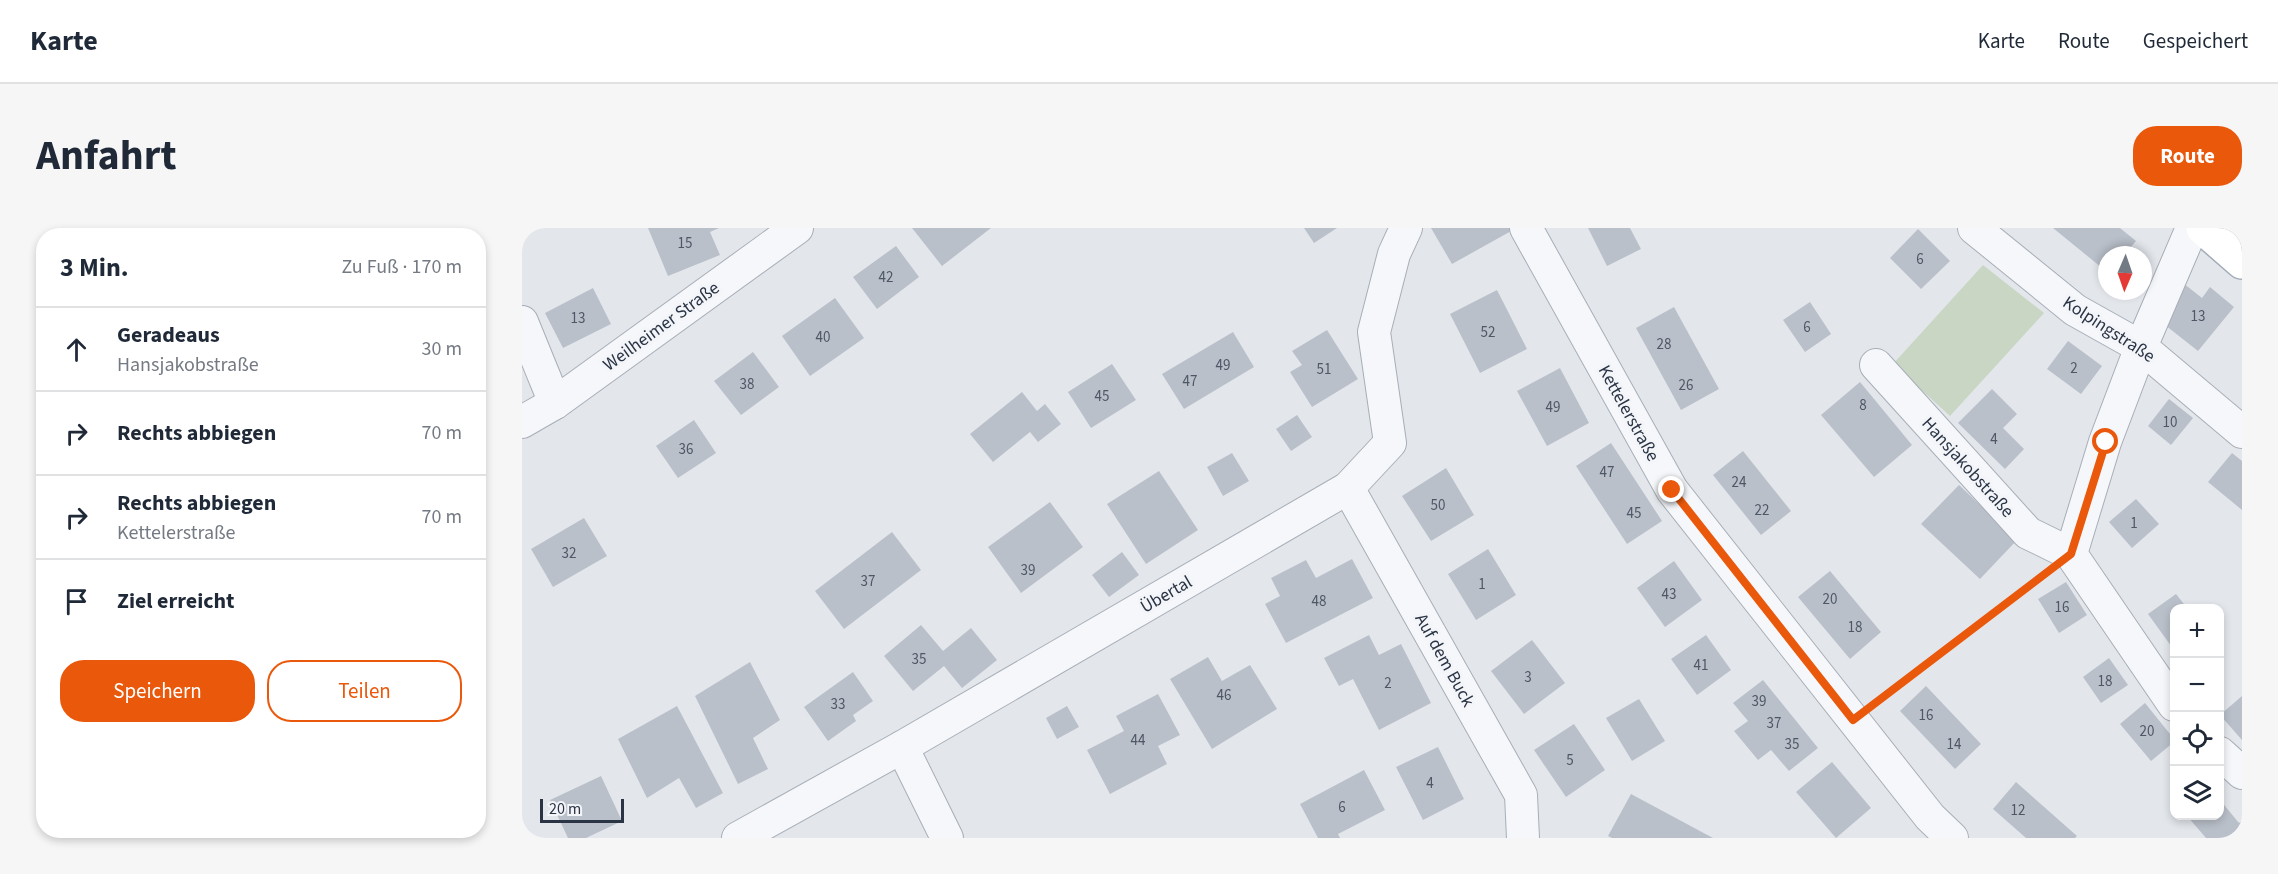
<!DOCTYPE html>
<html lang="de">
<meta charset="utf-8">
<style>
body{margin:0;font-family:"Source Sans 3",sans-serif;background:#f6f6f7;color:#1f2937}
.controls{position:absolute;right:18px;bottom:18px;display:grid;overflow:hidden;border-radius:12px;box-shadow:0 3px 9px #0003}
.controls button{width:54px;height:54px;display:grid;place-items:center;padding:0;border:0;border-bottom:2px solid #e0e1e3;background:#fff;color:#1f2937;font:30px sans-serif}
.compass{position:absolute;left:1576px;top:18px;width:54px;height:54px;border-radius:50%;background:#fff;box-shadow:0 3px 9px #0003;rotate:182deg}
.scale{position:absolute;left:18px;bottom:15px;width:84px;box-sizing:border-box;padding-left:6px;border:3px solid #2a3445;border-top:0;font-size:16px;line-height:21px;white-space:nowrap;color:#2a3445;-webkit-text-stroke:4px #f3f5f9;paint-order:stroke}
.stop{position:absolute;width:18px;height:18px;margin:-14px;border:4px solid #ea580c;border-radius:50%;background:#fff}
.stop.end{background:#ea580c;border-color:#fff;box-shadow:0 2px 6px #0008}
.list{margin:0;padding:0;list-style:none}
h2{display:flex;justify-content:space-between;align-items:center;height:78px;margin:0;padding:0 24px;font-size:26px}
h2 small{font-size:20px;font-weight:400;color:#747a83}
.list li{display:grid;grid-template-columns:39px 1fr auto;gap:18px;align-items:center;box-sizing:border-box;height:84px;padding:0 24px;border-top:2px solid #e0e1e3}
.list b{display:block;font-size:22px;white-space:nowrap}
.list p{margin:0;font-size:20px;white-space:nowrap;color:#747a83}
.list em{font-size:20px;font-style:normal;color:#747a83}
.actions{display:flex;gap:12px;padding:18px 24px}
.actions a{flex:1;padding:14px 0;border:2px solid #ea580c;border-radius:24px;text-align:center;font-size:21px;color:#ea580c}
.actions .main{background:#ea580c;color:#fff}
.icon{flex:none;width:33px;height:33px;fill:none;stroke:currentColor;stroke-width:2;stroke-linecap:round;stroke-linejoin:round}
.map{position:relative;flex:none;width:1720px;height:610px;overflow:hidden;border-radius:24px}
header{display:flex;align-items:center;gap:36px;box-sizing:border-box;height:84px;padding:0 30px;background:#fff;border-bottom:2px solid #e0e1e3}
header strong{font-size:28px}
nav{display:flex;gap:33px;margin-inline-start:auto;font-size:21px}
.intro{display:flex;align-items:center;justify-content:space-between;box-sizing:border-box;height:144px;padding:0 36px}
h1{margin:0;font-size:42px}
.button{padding:15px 27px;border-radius:24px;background:#ea580c;color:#fff;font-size:21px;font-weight:700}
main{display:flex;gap:36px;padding:0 36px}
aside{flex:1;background:#fff;border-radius:24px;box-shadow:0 3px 9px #0003}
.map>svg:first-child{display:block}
.green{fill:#c9d6c4}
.building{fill:#bac0ca}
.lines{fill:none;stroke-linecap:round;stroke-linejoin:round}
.minor-casing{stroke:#a8aeb7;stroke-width:34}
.major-casing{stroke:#a2abb8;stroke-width:36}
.path{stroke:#c1c4cb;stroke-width:4;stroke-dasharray:4.5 4.5;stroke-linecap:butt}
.minor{stroke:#f6f7fa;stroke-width:32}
.major{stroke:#fff;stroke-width:33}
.route{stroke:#ea580c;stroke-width:8}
.labels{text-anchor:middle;stroke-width:6;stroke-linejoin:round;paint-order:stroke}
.number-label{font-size:15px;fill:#4e5766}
.street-label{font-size:18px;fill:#2a3445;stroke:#f3f5f9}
</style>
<header>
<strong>Karte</strong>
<nav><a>Karte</a><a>Route</a><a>Gespeichert</a></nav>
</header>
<div class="intro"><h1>Anfahrt</h1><a class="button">Route</a></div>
<main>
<aside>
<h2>3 Min.<small>Zu Fuß · 170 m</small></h2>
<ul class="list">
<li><svg class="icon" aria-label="ahead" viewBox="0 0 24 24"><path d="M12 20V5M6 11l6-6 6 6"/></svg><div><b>Geradeaus</b><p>Hansjakobstraße</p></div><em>30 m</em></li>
<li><svg class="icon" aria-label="right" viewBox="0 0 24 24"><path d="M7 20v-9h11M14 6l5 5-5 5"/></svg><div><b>Rechts abbiegen</b></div><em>70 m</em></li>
<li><svg class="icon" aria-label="right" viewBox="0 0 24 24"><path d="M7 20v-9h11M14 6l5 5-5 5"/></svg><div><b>Rechts abbiegen</b><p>Kettelerstraße</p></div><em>70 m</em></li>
<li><svg class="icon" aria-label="arrive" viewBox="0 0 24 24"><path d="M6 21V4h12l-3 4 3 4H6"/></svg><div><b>Ziel erreicht</b></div></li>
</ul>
<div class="actions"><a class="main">Speichern</a><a>Teilen</a></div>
</aside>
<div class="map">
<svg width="1720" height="610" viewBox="0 0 1720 610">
<rect width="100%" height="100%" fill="#e3e7ec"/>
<polygon class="green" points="1461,37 1522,85 1428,188 1371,136"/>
<g class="building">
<polygon points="126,0 197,0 188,4 198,27 146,48"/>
<polygon points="390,0 469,0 420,38"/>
<polygon points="782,0 815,0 792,15"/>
<polygon points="909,0 990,0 991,2 930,36"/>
<polygon points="1066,0 1108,0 1119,21 1085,38"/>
<polygon points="1531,0 1598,0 1614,13 1602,27 1585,27 1585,44"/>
<polygon points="1396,1 1428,33 1399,61 1368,30"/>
<polygon points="374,18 397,49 355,81 331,49"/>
<polygon points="1661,55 1680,70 1688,59 1712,79 1676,123 1643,97"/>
<polygon points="71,60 89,96 41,120 23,85"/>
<polygon points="975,62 1005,121 958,145 928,86"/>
<polygon points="313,70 342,110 288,148 260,108"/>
<polygon points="1288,74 1309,106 1283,124 1261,92"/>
<polygon points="1152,79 1197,161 1159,182 1114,100"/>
<polygon points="805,102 836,151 790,179 768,144 780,137 770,123"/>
<polygon points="711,104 732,139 662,181 640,146"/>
<polygon points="1546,113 1580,138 1559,166 1525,141"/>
<polygon points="231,124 257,159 219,187 192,153"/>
<polygon points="590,136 614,172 569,200 546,164"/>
<polygon points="1038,140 1067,195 1025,218 995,163"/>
<polygon points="1338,154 1390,217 1352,249 1299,187"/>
<polygon points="1470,161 1495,186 1481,200 1502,221 1483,241 1436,195"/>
<polygon points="500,164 515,183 523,176 539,196 516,214 508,204 471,234 448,206"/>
<polygon points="1647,171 1671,190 1649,217 1626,198"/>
<polygon points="775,187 790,209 769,223 754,201"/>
<polygon points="172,192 194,225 156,250 134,218"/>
<polygon points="1089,215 1140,293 1105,316 1054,238"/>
<polygon points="1221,223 1269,283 1239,307 1191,247"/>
<polygon points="710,225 727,253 701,268 685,239"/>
<polygon points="1710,225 1720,233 1720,282 1686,254"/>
<polygon points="924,240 952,287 909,313 880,268"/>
<polygon points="637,243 676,302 624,336 585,276"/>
<polygon points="1437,257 1495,312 1458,351 1399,296"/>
<polygon points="1614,271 1637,296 1610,320 1587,294"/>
<polygon points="528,274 561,319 499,365 466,319"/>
<polygon points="62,290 85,328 31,359 9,321"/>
<polygon points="370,304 399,342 322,401 293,363"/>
<polygon points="966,321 994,367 954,392 926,346"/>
<polygon points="600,324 617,347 587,369 570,347"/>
<polygon points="830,331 851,370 764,415 743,376 758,368 749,350 784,332 794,350"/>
<polygon points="1152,333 1180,372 1143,399 1115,360"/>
<polygon points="1308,343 1359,404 1328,431 1276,369"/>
<polygon points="1544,354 1565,387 1537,405 1516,371"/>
<polygon points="1654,366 1665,380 1652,380 1652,422 1626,386"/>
<polygon points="399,397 421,423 449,400 475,432 440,460 422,438 391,463 362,428"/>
<polygon points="847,407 857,427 879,416 909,475 857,502 831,451 817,458 802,430"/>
<polygon points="1184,407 1209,442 1175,467 1149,431"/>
<polygon points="1010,412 1043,455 1002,486 969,443"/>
<polygon points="686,429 700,453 728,437 755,481 690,521 648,451"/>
<polygon points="1587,430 1606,457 1579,475 1561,449"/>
<polygon points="228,434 258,492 231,510 246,541 216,556 173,468"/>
<polygon points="331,444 351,473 331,487 334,493 306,513 282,479"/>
<polygon points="1241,452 1296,520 1267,543 1249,522 1236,532 1212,503 1226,493 1211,475"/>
<polygon points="1404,458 1459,516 1433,541 1378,483"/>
<polygon points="636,466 658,507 636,518 645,536 588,566 565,522 602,503 594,488"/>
<polygon points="1720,468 1720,512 1698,487"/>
<polygon points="1117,471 1143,513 1110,533 1084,490"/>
<polygon points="1623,475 1652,511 1652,514 1629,533 1598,496"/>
<polygon points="155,478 201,565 174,580 157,550 125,570 96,511"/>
<polygon points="545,478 557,499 535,511 524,490"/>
<polygon points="1052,496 1083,542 1044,569 1012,522"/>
<polygon points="916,519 942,571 901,592 874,539"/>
<polygon points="1310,534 1349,580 1314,610 1274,564"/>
<polygon points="842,542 863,582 816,606 818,610 796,610 778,576"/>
<polygon points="79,548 100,593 64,610 46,610 28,572"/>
<polygon points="1494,554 1555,608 1553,610 1504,610 1471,581"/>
<polygon points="1109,566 1191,610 1090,610 1086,608"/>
<polygon points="1698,572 1717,595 1720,593 1720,610 1684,610 1665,588 1698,588"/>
</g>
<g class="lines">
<g class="minor-casing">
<g id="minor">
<polyline points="1004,0 1150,262 1408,589 1430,610"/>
<polyline points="1452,0 1553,82 1619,119 1720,204"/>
<polyline points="0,94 33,175"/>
<polyline points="1354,137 1506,305 1549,326"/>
<polyline points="0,194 33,175 275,0"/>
<polyline points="826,260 999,567 1001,610"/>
<polyline points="1652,477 1549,326 1583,214 1619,119 1670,0"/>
<polyline points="380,519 425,610"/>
<polyline points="1698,525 1720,545"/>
<polyline points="216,610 380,519 826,260 868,215 852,104 872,26 884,0"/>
</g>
</g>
<g class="major-casing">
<polyline id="major" points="1681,0 1720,34"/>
</g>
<polyline class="path" points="1353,475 1524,345"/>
<use href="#minor" class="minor"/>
<use href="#major" class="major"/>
</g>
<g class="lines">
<polyline class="route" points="1150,262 1331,492 1549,326 1584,214"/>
</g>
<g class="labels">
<g class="number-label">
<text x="163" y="20">15</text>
<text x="1398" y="36">6</text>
<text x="364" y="54">42</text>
<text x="1676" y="93">13</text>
<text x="56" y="95">13</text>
<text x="1285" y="104">6</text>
<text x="966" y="109">52</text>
<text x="301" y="114">40</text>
<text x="1142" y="121">28</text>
<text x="701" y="142">49</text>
<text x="1552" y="145">2</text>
<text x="802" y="146">51</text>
<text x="668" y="158">47</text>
<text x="225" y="161">38</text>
<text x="1164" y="162">26</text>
<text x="580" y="173">45</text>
<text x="1341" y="182">8</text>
<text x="1031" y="184">49</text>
<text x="1648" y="199">10</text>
<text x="1472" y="216">4</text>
<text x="164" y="226">36</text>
<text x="1085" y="249">47</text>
<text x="1217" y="259">24</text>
<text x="916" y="282">50</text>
<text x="1240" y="287">22</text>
<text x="1112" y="290">45</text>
<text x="1612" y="300">1</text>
<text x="47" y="330">32</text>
<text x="506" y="347">39</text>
<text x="346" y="358">37</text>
<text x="960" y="361">1</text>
<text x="1147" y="371">43</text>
<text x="1308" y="376">20</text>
<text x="797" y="378">48</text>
<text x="1540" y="384">16</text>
<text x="1333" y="404">18</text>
<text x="397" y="436">35</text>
<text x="1179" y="442">41</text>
<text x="1006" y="454">3</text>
<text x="1583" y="458">18</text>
<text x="866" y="460">2</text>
<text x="702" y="472">46</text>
<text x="1237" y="478">39</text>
<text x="316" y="481">33</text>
<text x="1404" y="492">16</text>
<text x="1252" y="500">37</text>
<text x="1625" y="508">20</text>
<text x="616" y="517">44</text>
<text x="1270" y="521">35</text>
<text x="1432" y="521">14</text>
<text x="1048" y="537">5</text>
<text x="908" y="560">4</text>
<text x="820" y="584">6</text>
<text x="1496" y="587">12</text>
</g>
<g class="street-label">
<text transform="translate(139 98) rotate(-36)" y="6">Weilheimer Straße</text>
<text transform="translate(1587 101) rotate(33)" y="6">Kolpingstraße</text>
<text transform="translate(1107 185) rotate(61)" y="6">Kettelerstraße</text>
<text transform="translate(1446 239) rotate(48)" y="6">Hansjakobstraße</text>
<text transform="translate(644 366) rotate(-30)" y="6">Übertal</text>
<text transform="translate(923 432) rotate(61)" y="6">Auf dem Buck</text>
</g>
</g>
</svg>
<div class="controls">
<button>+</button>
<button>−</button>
<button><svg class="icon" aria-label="locate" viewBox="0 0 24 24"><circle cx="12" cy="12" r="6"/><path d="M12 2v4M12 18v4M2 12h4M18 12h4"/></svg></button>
<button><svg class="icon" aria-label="layers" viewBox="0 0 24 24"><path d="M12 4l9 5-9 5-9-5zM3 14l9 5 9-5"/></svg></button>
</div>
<svg class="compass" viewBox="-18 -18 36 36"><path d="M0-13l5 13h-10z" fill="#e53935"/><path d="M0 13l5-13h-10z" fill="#747a83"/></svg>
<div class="scale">20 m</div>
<div class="stop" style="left:1584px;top:214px"></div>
<div class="stop end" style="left:1150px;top:262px"></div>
</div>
</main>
